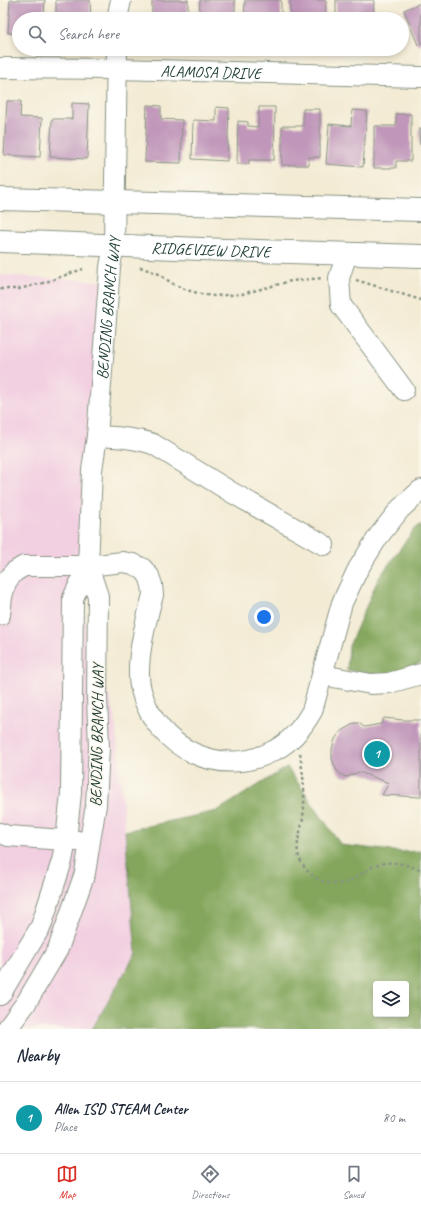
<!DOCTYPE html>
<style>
body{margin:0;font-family:Caveat,sans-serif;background:#f2f2f3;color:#1f2937}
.controls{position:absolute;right:12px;bottom:12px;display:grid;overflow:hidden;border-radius:4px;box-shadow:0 2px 6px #0003}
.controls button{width:36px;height:36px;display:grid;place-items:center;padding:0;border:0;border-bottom:1px solid #e0e1e3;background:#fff;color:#1f2937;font:20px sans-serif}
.you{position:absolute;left:264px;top:617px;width:14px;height:14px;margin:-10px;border:3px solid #fff;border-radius:50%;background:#1a73e8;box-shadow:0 0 0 6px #1a73e833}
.badge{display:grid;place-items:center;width:26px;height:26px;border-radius:50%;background:#d93025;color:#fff;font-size:13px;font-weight:700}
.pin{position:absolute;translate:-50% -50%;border:2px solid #fff;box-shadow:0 1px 4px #0006}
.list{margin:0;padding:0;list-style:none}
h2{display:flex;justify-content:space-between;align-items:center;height:52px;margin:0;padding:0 16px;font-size:17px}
h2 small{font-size:13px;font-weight:400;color:#747a83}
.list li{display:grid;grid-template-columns:26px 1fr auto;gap:12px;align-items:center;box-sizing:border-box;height:72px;padding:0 16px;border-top:1px solid #e0e1e3}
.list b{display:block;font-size:15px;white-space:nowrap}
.list p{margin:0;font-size:13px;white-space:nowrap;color:#747a83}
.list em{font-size:13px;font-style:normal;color:#747a83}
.icon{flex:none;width:22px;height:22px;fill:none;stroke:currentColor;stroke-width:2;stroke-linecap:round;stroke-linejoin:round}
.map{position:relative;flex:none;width:421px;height:1029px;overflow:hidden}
.search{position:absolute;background:#fff;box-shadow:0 2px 6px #0003;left:12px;right:12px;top:12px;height:44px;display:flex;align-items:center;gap:10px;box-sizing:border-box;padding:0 14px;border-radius:22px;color:#747a83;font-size:15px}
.sheet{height:124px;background:#fff}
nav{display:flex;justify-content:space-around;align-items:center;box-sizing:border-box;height:56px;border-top:1px solid #e0e1e3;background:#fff;font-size:11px;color:#747a83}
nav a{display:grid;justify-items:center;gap:2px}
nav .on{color:#d93025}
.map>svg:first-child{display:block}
.built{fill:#f2cfe1}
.forest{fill:#83a65c;stroke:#517248;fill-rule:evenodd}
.building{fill:#c096ba}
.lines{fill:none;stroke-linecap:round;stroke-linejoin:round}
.minor-casing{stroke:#899484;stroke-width:22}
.major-casing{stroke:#899484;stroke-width:24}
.path{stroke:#899484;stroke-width:2.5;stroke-dasharray:3 3;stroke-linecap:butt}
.minor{stroke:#fff;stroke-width:20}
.major{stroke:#fff;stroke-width:22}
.labels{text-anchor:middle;stroke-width:3;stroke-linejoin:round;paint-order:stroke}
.street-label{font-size:16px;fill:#1f3d34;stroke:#fbf7ec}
</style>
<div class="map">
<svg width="421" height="1029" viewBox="0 0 421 1029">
<rect width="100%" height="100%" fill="#fbf7ec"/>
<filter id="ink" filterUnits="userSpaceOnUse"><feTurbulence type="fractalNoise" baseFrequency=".025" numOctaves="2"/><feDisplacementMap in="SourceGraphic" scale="8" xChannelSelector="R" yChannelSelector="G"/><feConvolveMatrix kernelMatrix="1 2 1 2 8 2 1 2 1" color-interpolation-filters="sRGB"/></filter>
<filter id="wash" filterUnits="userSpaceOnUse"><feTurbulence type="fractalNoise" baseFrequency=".012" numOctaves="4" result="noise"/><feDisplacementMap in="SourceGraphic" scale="16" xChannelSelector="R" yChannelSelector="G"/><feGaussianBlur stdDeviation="0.9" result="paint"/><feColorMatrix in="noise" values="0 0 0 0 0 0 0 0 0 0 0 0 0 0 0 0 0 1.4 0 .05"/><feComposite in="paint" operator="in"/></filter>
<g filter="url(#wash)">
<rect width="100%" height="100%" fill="#f3ebd4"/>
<polygon class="built" points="0,275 115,282 76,591 115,715 136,953 92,1029 0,1029"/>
<g class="forest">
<polygon points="421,524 421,663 385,676 347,670 349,646 378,579 413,531"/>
<path d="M287 767 341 845 401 852 421 851V1029H92L136 953 125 831 217 811ZM376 984H406V1014H376Z"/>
</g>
<g id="blocks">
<g class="building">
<polygon points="10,0 45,0 44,19 35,19 36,15 27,15 26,19 19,19 19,33 8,33"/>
<polygon points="56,0 90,0 91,19 56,19"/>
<rect x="152" y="0" width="36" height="19"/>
<polygon points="200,0 235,0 235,19 199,19"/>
<polygon points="245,0 281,0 281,19 244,19"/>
<polygon points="290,0 326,0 325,19 290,19"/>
<polygon points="336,0 374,0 373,19 336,19"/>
<polygon points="421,3 421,44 418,45 404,10"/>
<polygon points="7,101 21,101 20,117 42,118 40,157 4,155"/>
<polygon points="72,103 89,104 87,159 50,157 52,119 72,119"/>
<polygon points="147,105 161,106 161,119 182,120 181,163 145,162"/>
<polygon points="216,107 229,108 227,161 192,159 193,120 216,121"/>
<polygon points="259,107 275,107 274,160 249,160 249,164 237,164 238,121 248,122 248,126 258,127"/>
<polygon points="303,109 320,109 320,157 309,157 309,165 282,165 282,126 303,126"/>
<polygon points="352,110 367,111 363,167 326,164 329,124 351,126"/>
<polygon points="396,114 411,114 411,161 396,161 396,168 374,168 374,126 396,126"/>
<polygon points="419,129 421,129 421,145 420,145"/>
<polygon points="384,718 403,720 421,720 421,797 382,795 389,783 359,772 347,777 343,776 339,773 336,769 332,759 332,749 335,739 341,731 355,723 359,723 364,727 381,724"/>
</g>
</g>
</g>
<g filter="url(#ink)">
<use href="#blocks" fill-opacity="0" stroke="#899484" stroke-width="1"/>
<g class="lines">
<g class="minor-casing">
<g id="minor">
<polyline points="117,19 121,0"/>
<path id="s1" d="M0 68 117 69 421 77"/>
<polyline points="347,254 339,278 341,305 404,390"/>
<path d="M97 436C116 437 135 438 153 444L231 492 324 545"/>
<path id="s2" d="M88 566 92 470 97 436 110 267 114 245 117 49"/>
<path d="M0 615 2 597 6 582 14 572 24 566H88L123 562 133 564 142 568 149 576 152 585 153 595C146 620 134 665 141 690 156 749 222 780 275 750 292 741 303 727 312 711L342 603 358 569 378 537 400 509 421 490"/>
<polyline points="322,675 371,684 389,683 421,674"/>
<polyline points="0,833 8,836 78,841"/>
<polyline points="0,995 41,926 62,861 66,840 71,793 73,598 88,566 98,596 97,698 99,747 96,805 90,841 85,873 58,949 26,1003 7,1029"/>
</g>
</g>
<g class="major-casing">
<g id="major">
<polyline points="0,199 421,210"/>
<path id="s3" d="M0 241 227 250 421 256"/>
</g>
</g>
<g class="path">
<polyline points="140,267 159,274 173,284 187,290 201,294 214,296 242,294 291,281 323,278"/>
<polyline points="356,280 421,300"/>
<polyline points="0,289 19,289 43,283 83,269"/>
<path d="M300 753C303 775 306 795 303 817 302 829 296 840 298 853 302 872 322 887 342 883 356 881 366 868 380 864 394 860 408 865 421 870"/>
</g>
<use href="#minor" class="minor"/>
<use href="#major" class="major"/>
</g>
</g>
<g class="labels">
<g class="street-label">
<text dy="6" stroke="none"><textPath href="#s1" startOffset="211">ALAMOSA DRIVE</textPath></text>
<text dy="6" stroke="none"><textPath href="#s3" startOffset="211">RIDGEVIEW DRIVE</textPath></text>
<text dy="6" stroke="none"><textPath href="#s2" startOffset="259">BENDING BRANCH WAY</textPath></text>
<text transform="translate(96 735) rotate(-89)" y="6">BENDING BRANCH WAY</text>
</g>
</g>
</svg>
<div class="controls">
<button><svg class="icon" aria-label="layers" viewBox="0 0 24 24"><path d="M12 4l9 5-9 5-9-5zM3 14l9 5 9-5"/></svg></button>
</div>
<div class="you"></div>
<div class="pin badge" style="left:377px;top:754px;background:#0f9aa8">1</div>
<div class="search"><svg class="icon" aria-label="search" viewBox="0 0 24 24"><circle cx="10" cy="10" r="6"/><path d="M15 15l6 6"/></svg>Search here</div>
</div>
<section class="sheet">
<h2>Nearby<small></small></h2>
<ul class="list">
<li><span class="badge" style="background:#0f9aa8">1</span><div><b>Allen ISD STEAM Center</b><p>Place</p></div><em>80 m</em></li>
</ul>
</section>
<nav>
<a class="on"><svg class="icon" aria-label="map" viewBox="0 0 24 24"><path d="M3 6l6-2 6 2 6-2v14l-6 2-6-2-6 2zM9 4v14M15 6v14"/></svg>Map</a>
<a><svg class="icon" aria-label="directions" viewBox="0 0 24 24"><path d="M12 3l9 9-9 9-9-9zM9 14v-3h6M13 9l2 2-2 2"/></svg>Directions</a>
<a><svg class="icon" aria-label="saved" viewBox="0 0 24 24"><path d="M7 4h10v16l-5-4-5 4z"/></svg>Saved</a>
</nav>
